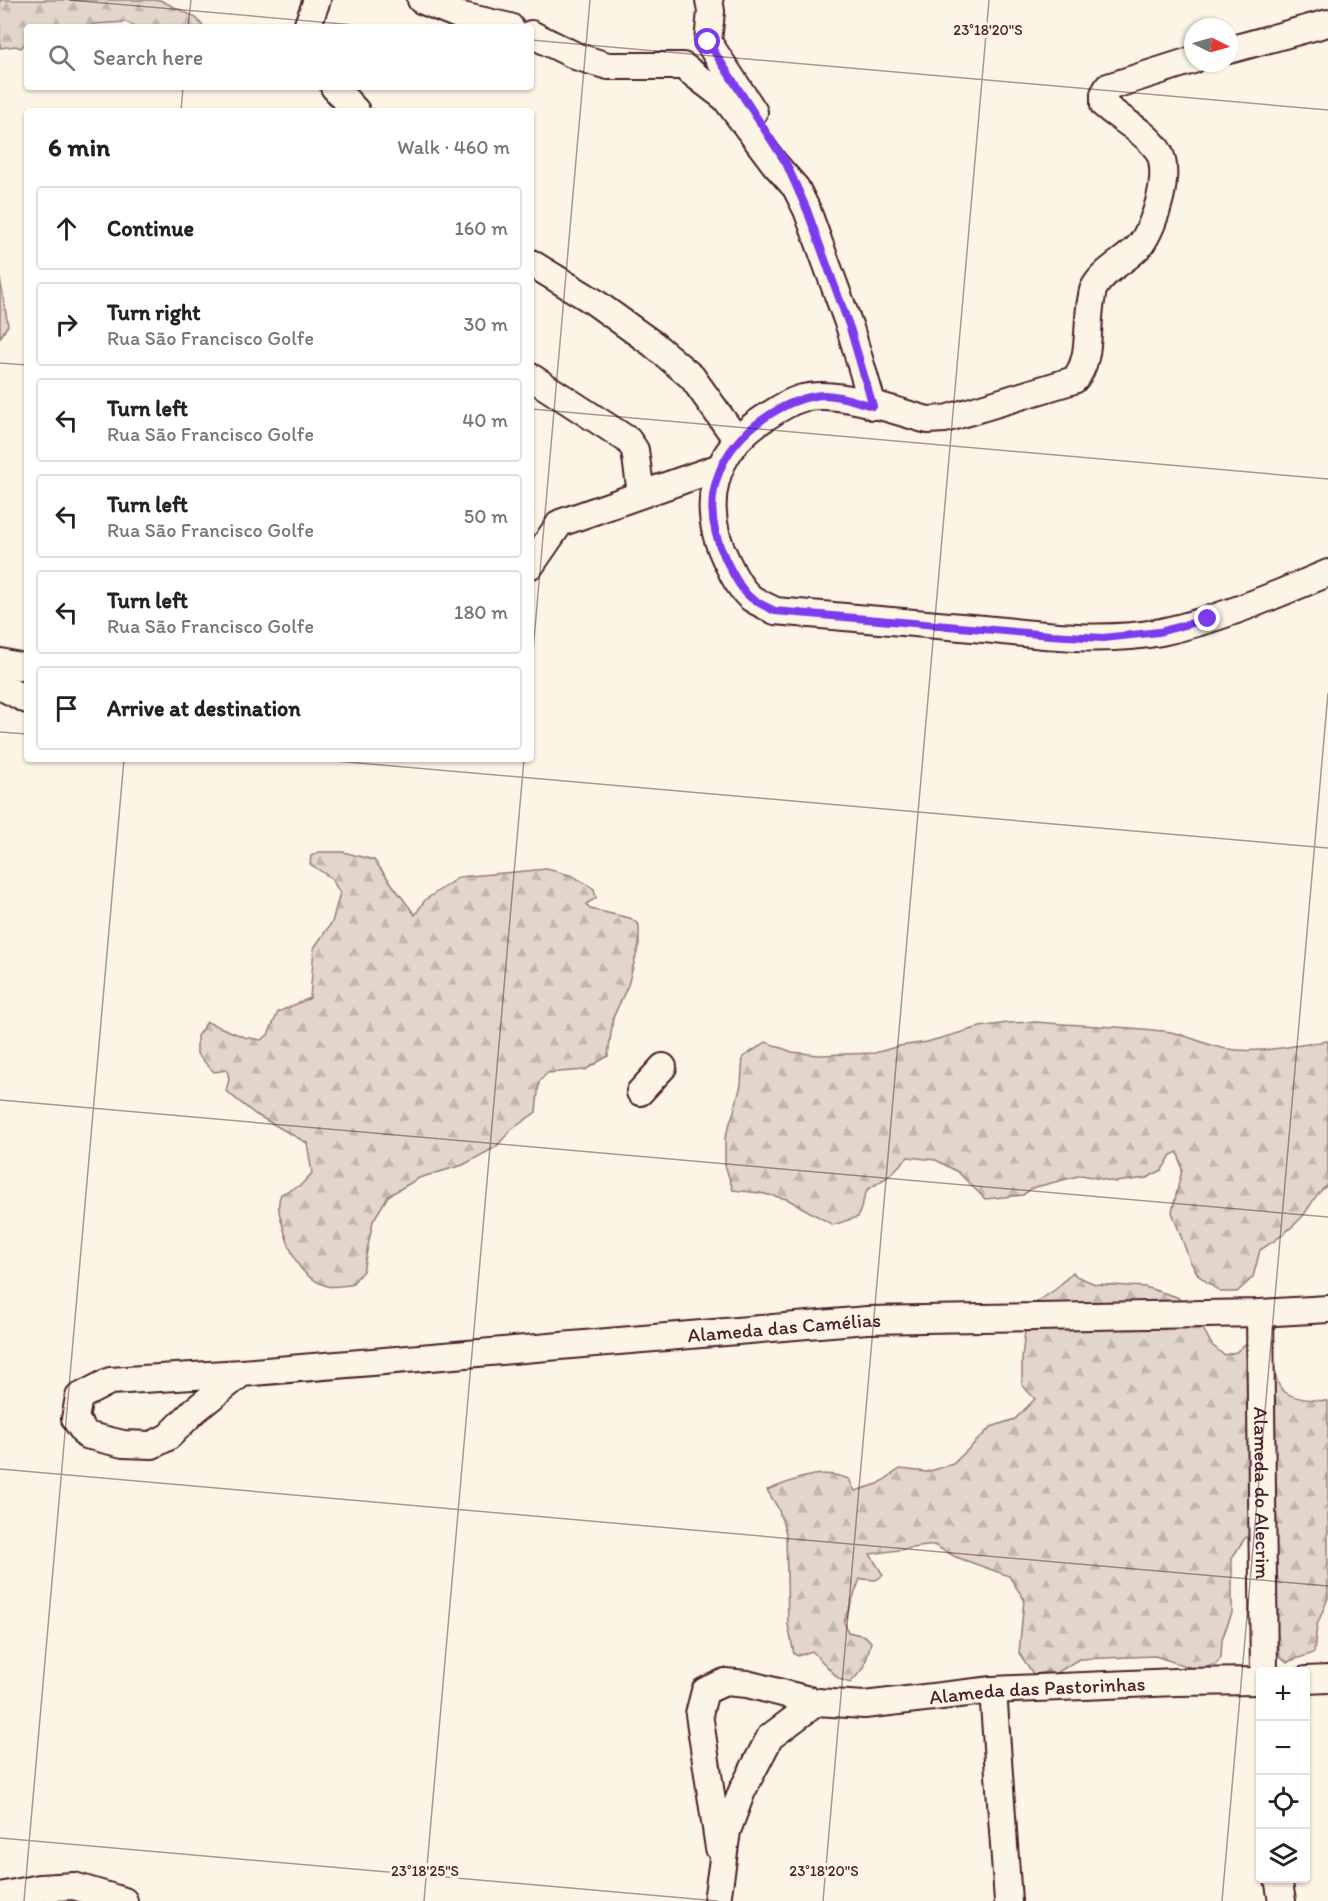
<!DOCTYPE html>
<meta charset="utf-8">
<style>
body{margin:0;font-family:Itim,sans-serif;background:#f2f2f2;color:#222}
.controls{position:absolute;right:18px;bottom:18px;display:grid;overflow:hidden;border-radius:6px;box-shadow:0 2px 4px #0004}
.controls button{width:54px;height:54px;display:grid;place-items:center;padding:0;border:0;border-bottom:2px solid #e0e0e0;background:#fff;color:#222;font:30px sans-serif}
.compass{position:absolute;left:1184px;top:18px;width:54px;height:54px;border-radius:50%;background:#fff;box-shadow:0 2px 4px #0004;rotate:95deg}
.stop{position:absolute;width:18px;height:18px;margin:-14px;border:4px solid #7c3aed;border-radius:50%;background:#fff}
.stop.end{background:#7c3aed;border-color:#fff;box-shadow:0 2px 6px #0008}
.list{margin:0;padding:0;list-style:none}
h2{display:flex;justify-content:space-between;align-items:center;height:78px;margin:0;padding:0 24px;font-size:26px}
h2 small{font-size:20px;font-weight:400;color:#767676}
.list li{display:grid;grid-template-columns:39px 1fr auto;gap:18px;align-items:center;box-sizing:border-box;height:84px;margin:0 12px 12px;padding:0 12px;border:2px solid #e0e0e0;border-radius:6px}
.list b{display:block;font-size:22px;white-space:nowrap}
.list p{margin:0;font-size:20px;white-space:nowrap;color:#767676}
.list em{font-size:20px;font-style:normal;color:#767676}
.icon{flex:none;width:33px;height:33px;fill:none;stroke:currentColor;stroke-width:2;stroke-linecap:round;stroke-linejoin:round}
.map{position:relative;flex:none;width:1328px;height:1901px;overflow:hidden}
.search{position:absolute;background:#fff;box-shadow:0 2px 4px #0004;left:24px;top:24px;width:510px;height:66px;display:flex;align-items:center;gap:15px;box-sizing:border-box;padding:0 21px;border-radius:6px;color:#767676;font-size:22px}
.panel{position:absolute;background:#fff;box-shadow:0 2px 4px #0004;left:24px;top:108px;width:510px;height:654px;border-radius:6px}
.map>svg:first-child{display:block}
.forest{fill:url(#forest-firs);stroke:#967a7a;stroke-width:1.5}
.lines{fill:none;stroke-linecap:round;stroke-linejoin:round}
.minor-casing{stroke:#4a1f2b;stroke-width:30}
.minor{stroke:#fcf5e5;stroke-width:26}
.route{stroke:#7c3aed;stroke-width:8}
.ticks{fill:none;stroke:#4a1f2b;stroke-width:1.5;stroke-opacity:0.45}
.labels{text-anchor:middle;stroke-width:6;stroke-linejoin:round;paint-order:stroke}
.street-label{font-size:20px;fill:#4a1f2b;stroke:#fcf5e5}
.ticks-label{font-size:15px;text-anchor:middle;fill:#4a1f2b;stroke:#fcf5e5;stroke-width:6;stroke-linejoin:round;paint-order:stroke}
</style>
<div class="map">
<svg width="1328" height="1901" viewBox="0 0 1328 1901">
<defs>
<pattern id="forest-firs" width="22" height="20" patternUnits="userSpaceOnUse" patternTransform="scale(1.5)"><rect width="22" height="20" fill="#e2d5ca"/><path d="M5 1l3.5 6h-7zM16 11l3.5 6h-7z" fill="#c3b6ae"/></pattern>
</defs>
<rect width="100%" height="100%" fill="#fcf5e5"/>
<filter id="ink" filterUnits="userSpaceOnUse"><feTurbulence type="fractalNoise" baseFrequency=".0167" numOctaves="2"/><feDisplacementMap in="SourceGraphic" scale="12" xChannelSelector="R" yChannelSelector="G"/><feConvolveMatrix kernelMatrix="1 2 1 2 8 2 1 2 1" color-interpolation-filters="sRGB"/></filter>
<g filter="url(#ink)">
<g class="forest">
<polygon points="0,0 160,0 195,17 204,27 136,27 126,22 95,24 87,27 27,27 27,41 21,48 16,46 0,48"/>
<polygon points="0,279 8,325 0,338"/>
<path d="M319 852H343L374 860 415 915 425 900 459 877 547 869 573 876 594 889 596 898 586 904 590 909 630 918 639 925V945L628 985 613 1018 608 1056 585 1070 547 1073 539 1082 536 1112 511 1130 496 1147 463 1165 419 1178 388 1196 373 1221 363 1271 351 1285C344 1285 334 1288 327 1286 299 1277 292 1256 284 1230 280 1217 276 1206 281 1194L301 1185 312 1173 307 1143 255 1114 226 1091 229 1079 227 1070 214 1072 197 1054V1036L207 1022 244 1037 261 1040 268 1035 278 1012 310 998 314 948 332 922 340 893 331 878 310 864 311 856Z"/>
<path d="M1036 1022C1080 1026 1125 1026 1170 1032 1188 1035 1207 1046 1227 1049 1261 1054 1295 1045 1328 1041V1185C1315 1193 1311 1207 1301 1218 1289 1231 1275 1241 1260 1250L1253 1277 1237 1292H1220L1199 1276 1190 1261 1172 1212 1182 1170 1178 1152 1171 1155 1162 1170 1147 1178 1115 1182 1082 1175 1032 1188 1023 1195 985 1199 958 1172 936 1160 908 1157 889 1176 867 1190 858 1217 833 1225 787 1199 760 1193 733 1190 725 1165V1138L734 1111 741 1085 743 1057 766 1042 792 1052 819 1055 875 1053 899 1046 927 1042 980 1027 1008 1023Z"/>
<path d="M1073 1272 1076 1276 1095 1284 1145 1287 1177 1297 1195 1314 1212 1345 1224 1355 1236 1352 1250 1340 1270 1351C1273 1362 1274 1375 1279 1385 1286 1400 1313 1400 1328 1401V1598L1317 1625 1314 1653 1287 1662 1280 1656 1277 1632 1267 1600 1259 1531 1245 1538 1232 1558V1613L1222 1639 1221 1658 1216 1664 1198 1670 1155 1656 1079 1659 1047 1679 1049 1671 1034 1675 1019 1653 1024 1599 1009 1576 956 1557 934 1545 870 1554 883 1575 876 1580 860 1579 844 1622 848 1632 865 1636 871 1642 864 1668 850 1683 839 1679 812 1651 798 1656 794 1654 788 1625 786 1533 778 1508 767 1490C796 1480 818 1467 849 1479L855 1491 878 1484 900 1469 927 1472 953 1464 991 1427 1015 1419 1035 1399 1022 1385V1358L1025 1331 1034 1304 1056 1289Z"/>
</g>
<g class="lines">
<g class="minor-casing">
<g id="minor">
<polyline points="421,0 458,15 510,27"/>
<polyline points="709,0 711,11 708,42 754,112"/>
<polyline points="307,27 317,0"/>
<polyline points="531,34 578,57 608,66 683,66 725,98 774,163 796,188 807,210 850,328 873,406"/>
<polyline points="1229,50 1328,23"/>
<path d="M1193 60 1108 87 1104 94V105C1121 120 1144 131 1157 149 1173 170 1155 225 1141 244 1128 260 1104 269 1094 288 1092 291 1092 297 1091 301 1086 326 1092 361 1074 380L945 419 928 420C894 411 837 389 803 398 790 401 777 410 766 417 711 451 699 508 728 564 733 575 741 590 751 598 758 603 768 607 775 611 845 617 914 623 984 629 1042 635 1103 643 1161 632 1219 620 1273 596 1328 573"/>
<polyline points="334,87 356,111"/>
<polyline points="531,263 593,301 653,344 692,377 737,440"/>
<polyline points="531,377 628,440 635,450 641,494"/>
<polyline points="531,565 560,523 720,467"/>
<polyline points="0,662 27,668"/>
<polyline points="0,686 27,700"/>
<polyline points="640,1092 663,1067"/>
<path id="s1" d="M1260 1313 1264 1672"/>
<path id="s2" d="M242 1373 195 1410 168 1437 152 1445 123 1444 86 1435 75 1419 79 1397 110 1381 242 1373 867 1320 1260 1313 1328 1309"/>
<polyline points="1306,1680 1328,1679"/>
<polyline points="993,1690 1008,1901"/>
<polyline points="719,1848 699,1714 705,1691 725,1682 747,1684 817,1702"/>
<polyline points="1278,1878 1282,1901"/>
<polyline points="0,1896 40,1888 74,1886 124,1901"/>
<path id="s3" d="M717 1901 727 1831 742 1791 770 1737 817 1702 864 1705 993 1690 1176 1682 1260 1681"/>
</g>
</g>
<use href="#minor" class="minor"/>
</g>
</g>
<g class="lines" filter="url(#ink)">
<path class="route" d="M708 42 786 163 807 210 850 328 873 406C857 402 840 395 824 395 803 396 786 404 769 415 716 449 697 503 726 560 732 572 740 589 751 598 758 603 767 607 775 611L1050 635 1103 638 1159 632 1208 619"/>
</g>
<path class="ticks" d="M69 0 378 27M188 27 191 0M531 40 1328 110M181 111 183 87M0 363 27 365M531 409 1328 479M531 674 590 0M0 732 27 734M313 759 1328 848M0 1100 1328 1217M0 1469 1328 1586M0 1838 718 1901M24 1901 124 759M424 1901 524 759M823 1901 989 0M1222 1901 1328 693"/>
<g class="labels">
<g class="street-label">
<text dy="7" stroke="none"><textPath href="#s2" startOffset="936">Alameda das Camélias</textPath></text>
<text dy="7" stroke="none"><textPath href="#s1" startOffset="180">Alameda do Alecrim</textPath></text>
<text dy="7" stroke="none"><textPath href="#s3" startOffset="454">Alameda das Pastorinhas</textPath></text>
</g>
</g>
<g class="ticks-label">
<text x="988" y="35">23°18'20"S</text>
<text x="425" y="1876">23°18'25"S</text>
<text x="824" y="1876">23°18'20"S</text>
</g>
</svg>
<div class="controls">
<button>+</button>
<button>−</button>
<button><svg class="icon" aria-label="locate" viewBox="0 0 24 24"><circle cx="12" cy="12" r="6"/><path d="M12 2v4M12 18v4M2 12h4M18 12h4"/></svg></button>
<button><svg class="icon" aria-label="layers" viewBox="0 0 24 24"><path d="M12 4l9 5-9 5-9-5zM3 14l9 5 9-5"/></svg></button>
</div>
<svg class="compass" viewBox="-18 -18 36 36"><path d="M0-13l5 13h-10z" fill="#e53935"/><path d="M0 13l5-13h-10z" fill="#767676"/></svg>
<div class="stop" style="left:708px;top:42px"></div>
<div class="stop end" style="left:1208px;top:619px"></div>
<div class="search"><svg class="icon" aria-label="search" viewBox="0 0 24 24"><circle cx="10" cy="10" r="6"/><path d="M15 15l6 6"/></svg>Search here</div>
<section class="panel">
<h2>6 min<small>Walk · 460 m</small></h2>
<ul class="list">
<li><svg class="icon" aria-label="ahead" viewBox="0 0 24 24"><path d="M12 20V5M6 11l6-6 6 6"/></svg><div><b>Continue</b></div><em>160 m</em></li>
<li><svg class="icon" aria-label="right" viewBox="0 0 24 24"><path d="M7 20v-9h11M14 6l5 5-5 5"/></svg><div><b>Turn right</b><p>Rua São Francisco Golfe</p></div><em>30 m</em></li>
<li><svg class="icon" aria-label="left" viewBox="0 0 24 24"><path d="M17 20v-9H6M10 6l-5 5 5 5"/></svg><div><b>Turn left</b><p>Rua São Francisco Golfe</p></div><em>40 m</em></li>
<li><svg class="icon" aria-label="left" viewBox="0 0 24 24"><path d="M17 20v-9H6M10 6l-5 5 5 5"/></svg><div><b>Turn left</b><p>Rua São Francisco Golfe</p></div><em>50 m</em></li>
<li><svg class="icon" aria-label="left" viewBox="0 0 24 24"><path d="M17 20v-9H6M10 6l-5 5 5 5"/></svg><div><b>Turn left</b><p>Rua São Francisco Golfe</p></div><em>180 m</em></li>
<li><svg class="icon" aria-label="arrive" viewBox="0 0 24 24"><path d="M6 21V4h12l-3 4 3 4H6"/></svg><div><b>Arrive at destination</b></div></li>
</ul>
</section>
</div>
